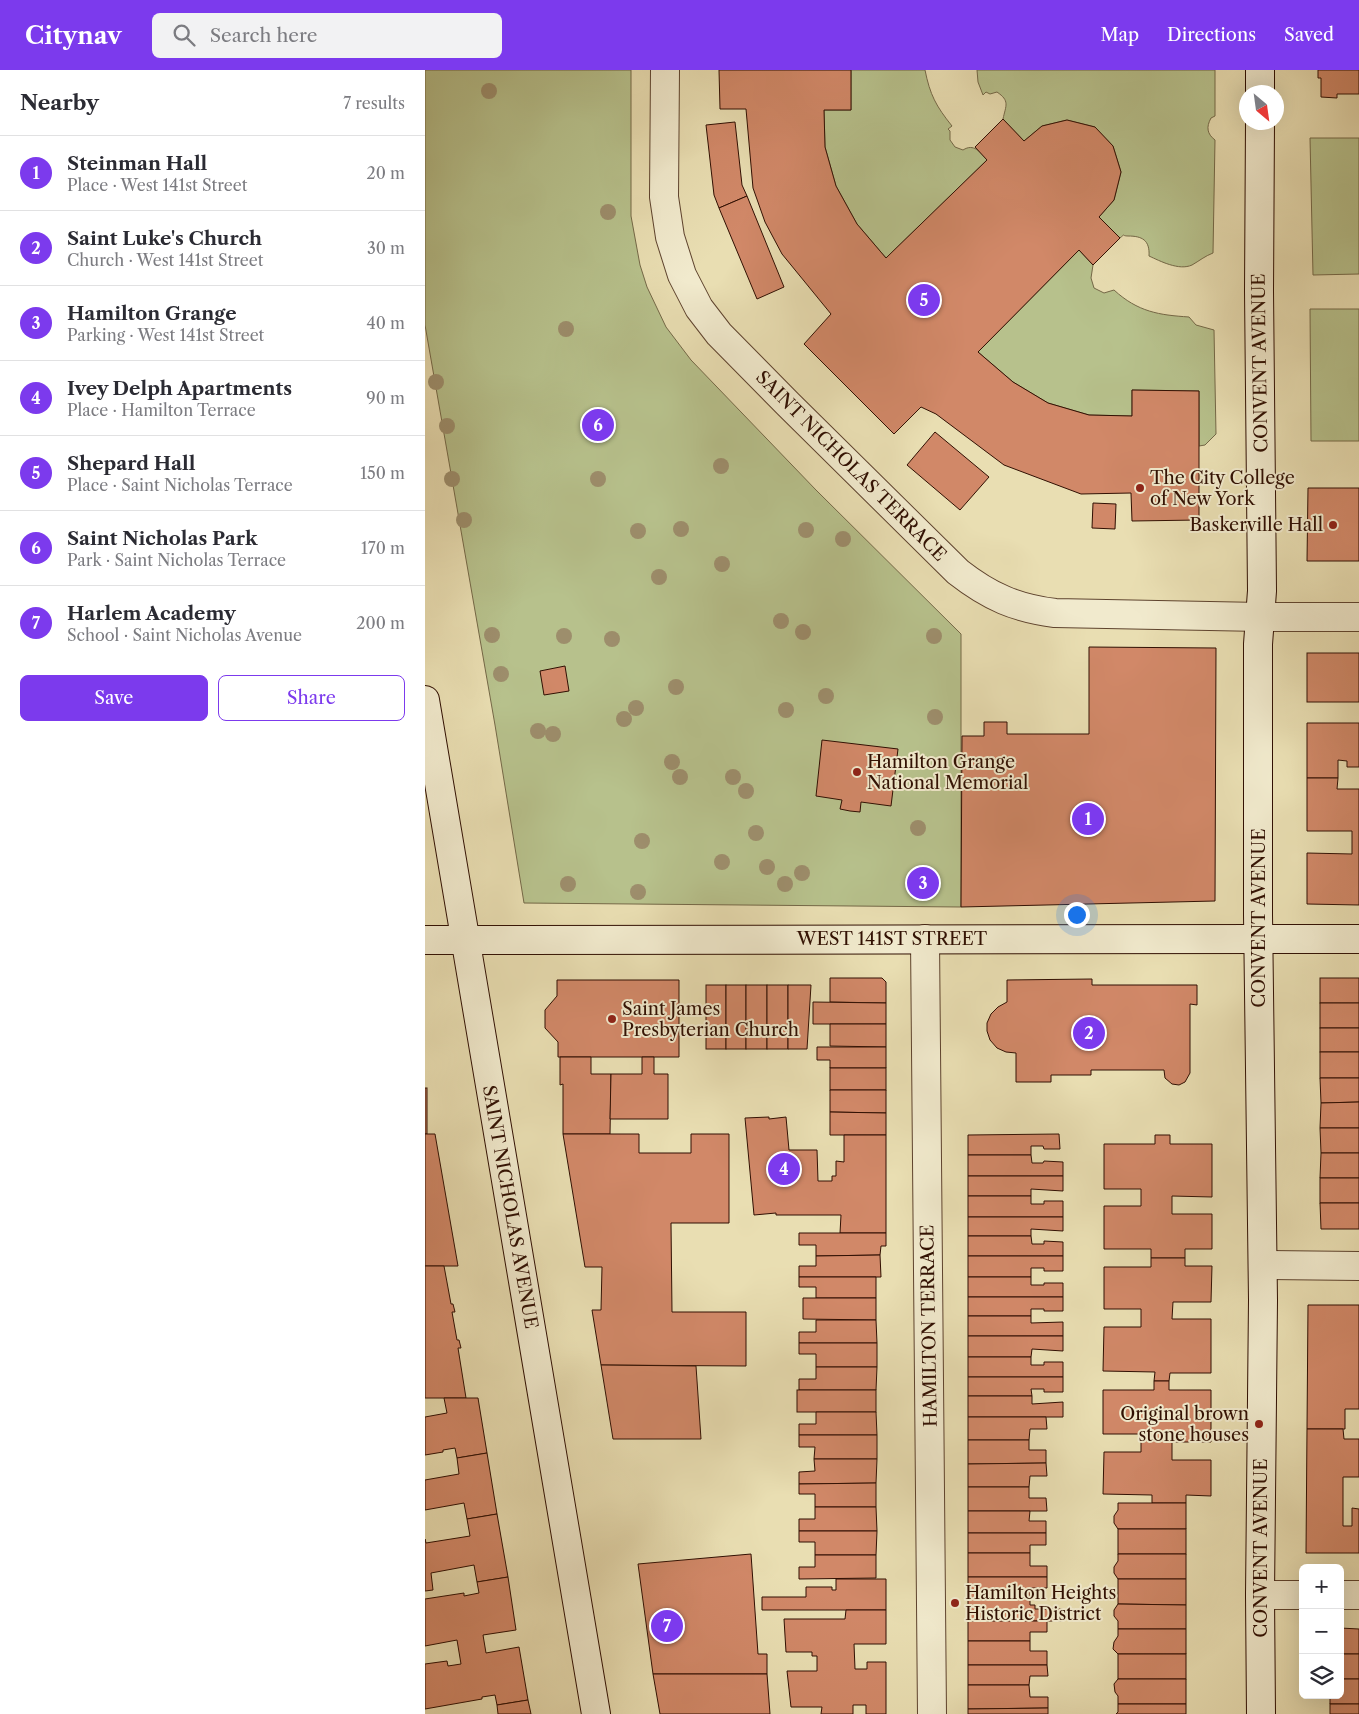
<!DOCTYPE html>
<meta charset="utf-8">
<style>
body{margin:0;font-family:"Libre Caslon Text",serif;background:#f2f2f3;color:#2b2b33}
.controls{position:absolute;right:15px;bottom:15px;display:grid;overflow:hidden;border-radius:8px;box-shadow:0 5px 20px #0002}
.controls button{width:45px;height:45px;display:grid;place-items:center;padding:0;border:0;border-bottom:1px solid #e1e1e2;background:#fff;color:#2b2b33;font:25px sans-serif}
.compass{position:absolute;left:814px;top:15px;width:45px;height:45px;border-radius:50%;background:#fff;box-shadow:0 5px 20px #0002;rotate:151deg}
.you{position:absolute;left:651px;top:844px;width:18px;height:18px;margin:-12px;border:4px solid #fff;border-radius:50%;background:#1a73e8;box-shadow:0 0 0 8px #1a73e833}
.badge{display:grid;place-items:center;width:32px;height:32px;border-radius:50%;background:#7c3aed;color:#fff;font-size:16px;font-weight:700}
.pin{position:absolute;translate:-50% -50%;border:2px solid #fff;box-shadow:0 1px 5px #0006}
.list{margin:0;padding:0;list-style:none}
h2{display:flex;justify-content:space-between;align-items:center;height:65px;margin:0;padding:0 20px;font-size:21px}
h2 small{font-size:16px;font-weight:400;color:#7c7c81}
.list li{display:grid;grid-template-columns:32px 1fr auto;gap:15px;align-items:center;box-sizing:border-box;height:75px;padding:0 20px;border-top:1px solid #e1e1e2}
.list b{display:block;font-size:19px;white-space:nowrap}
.list p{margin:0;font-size:16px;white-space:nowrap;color:#7c7c81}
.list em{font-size:16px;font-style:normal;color:#7c7c81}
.actions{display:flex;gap:10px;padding:15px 20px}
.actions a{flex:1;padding:11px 0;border:1px solid #7c3aed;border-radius:8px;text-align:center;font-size:18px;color:#7c3aed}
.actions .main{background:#7c3aed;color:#fff}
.icon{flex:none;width:28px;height:28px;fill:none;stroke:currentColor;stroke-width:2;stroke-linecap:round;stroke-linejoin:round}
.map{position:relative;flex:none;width:934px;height:1644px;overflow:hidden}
header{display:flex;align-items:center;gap:30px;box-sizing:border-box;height:70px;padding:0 25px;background:#7c3aed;color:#fff}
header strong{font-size:24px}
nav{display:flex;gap:28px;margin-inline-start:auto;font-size:18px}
.search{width:350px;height:45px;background:#f2f2f3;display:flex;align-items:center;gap:12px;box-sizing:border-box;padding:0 18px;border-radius:8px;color:#7c7c81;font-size:19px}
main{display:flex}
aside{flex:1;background:#fff}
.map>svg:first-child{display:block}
.green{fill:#b7c18c;stroke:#746847}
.building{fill:#d18868;stroke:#300f02}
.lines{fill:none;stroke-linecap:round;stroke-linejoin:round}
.street-casing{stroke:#5e432e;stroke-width:30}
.secondary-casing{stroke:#300f02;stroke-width:30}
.street{stroke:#f1eacd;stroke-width:28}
.secondary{stroke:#f1eacd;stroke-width:28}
.tree{fill:#9d8e6c}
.poi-dot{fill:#8f2418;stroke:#f1eacd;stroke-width:2}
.labels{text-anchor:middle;stroke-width:4;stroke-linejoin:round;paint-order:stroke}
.street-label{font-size:18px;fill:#300f02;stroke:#f1eacd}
.poi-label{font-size:18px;fill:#300f02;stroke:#f1eacd;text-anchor:start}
</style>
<header>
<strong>Citynav</strong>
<div class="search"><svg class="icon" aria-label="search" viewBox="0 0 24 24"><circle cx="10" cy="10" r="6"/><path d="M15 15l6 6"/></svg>Search here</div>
<nav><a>Map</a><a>Directions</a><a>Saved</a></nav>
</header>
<main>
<aside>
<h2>Nearby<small>7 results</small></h2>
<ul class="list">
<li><span class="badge">1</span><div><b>Steinman Hall</b><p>Place · West 141st Street</p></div><em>20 m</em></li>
<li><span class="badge">2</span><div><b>Saint Luke's Church</b><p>Church · West 141st Street</p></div><em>30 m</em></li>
<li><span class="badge">3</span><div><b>Hamilton Grange</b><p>Parking · West 141st Street</p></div><em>40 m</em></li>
<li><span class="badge">4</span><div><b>Ivey Delph Apartments</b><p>Place · Hamilton Terrace</p></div><em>90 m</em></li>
<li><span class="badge">5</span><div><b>Shepard Hall</b><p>Place · Saint Nicholas Terrace</p></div><em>150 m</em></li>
<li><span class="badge">6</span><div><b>Saint Nicholas Park</b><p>Park · Saint Nicholas Terrace</p></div><em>170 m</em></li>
<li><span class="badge">7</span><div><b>Harlem Academy</b><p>School · Saint Nicholas Avenue</p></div><em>200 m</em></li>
</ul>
<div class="actions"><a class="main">Save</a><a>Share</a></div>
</aside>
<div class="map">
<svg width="934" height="1644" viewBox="0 0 934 1644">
<rect width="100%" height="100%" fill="#e9deb2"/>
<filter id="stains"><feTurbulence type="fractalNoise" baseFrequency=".004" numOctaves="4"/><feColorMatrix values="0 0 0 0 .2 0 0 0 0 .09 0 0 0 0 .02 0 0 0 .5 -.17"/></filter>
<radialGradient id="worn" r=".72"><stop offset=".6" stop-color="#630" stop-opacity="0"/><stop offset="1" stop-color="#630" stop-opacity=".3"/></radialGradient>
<g class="green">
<polygon points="0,0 206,0 206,146 215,195 222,217 241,257 266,290 391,420 536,564 536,837 99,833 70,655 0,255"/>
<path d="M426 0H500C505 25 511 36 527 56L523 59 525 61V70L530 77 538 80C549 73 555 82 562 90L461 188 432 154 411 116 400 77 399 40H426Z"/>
<path d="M552 0H790V46L786 48C781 57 782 64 790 70L788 183C780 186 774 191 767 195 754 201 735 191 724 186 725 170 717 166 703 166 696 166 701 163 695 168L674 147 689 130 696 102 688 76 670 57 642 50 617 56 599 71 578 49C581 35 585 31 572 22L565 24 561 22 558 25 553 12Z"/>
<polygon points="885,68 934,68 934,204 888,205"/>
<path d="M654 180 668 195 666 208 669 218 679 223 689 220C713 242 734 245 764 247L771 255 789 260 791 364 780 375 774 376V321L707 320V346L664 345 623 333 588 312 553 282Z"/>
<polygon points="885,239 934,239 934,371 886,371"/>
</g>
<g class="building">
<polygon points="294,0 426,0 426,40 399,40 400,77 411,116 432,154 461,188 562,90 550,77 578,49 599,71 617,56 642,50 670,57 688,76 696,102 689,130 674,147 695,168 668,195 654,180 553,282 588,312 623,333 664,345 707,346 707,320 774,321 774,450 707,451 706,423 656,424 579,395 511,344 496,337 469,364 379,274 406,244 357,184 340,152 328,118 321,39 295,39"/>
<polygon points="893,0 934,0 934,24 912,24 912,28 896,27 896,8 893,8"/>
<polygon points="310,52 317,115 322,126 294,138 289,125 281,55"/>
<polygon points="322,126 359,217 332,229 294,138"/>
<polygon points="510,362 564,407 535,440 482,395"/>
<polygon points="883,418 934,418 934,491 882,491"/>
<polygon points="668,433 691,434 690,459 667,458"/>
<polygon points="664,577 791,578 790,831 536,837 537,666 559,666 559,652 582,652 582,664 664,664"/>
<rect x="882" y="583" width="52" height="49"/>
<polygon points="140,596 144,621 119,625 115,601"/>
<polygon points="882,653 934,653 934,697 922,697 922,691 913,690 913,708 882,708"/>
<polygon points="397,670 473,679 466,736 436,732 435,742 425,741 415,739 417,730 391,726"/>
<polygon points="882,708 913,708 912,719 934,719 934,835 882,834 882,783 927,784 927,761 882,761"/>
<polygon points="405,908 457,908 461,912 461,933 405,932"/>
<rect x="895" y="908" width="39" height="25"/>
<polygon points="667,909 667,915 772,915 772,935 765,934 765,1003 760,1012 754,1015 747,1014 740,1008 739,1000 666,1000 666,1005 626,1005 626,1012 591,1012 591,983 581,982 572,978 565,970 562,961 562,953 566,944 573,937 582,932 582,910"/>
<polygon points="132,910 254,910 254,987 133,987 133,972 120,958 120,940 132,926"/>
<rect x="281" y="915" width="20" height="64"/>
<rect x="301" y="915" width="20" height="64"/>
<rect x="321" y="915" width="21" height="64"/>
<rect x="342" y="915" width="21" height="64"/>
<polygon points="363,915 386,915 382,979 363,979"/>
<polygon points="388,932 461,933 461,954 388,954"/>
<rect x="895" y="933" width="39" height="25"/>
<polygon points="405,954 461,954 461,977 405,976"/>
<rect x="895" y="958" width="39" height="24"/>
<polygon points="392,977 461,977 461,998 405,998 405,990 392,990"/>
<rect x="895" y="982" width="39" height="26"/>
<polygon points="135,987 166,987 166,1004 186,1004 185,1064 138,1064 138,1014 135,1015"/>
<polygon points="217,987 229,987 229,1004 243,1004 243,1049 185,1049 186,1004 217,1004"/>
<rect x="405" y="998" width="56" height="22"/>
<polygon points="895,1008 934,1008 934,1032 896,1033"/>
<rect x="0" y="1018" width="2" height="46"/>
<polygon points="405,1020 461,1020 461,1043 405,1042"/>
<polygon points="934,1032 934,1058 895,1058 896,1033"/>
<polygon points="405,1042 461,1043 461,1065 405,1065"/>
<polygon points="344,1047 344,1049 361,1047 364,1080 392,1080 393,1111 407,1111 407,1106 411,1106 411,1091 419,1092 419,1065 461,1065 461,1163 415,1163 416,1145 351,1145 351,1143 329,1145 320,1048"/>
<polygon points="895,1058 934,1058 934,1083 896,1083"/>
<polygon points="0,1064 10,1064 33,1196 0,1196"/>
<polygon points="138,1064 214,1064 214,1083 266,1083 266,1064 304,1064 304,1153 246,1153 247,1242 321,1242 321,1296 176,1295 167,1240 176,1240 177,1197 160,1197"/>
<polygon points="634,1064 635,1079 619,1079 618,1076 606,1076 606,1085 543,1085 543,1065"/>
<polygon points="730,1065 745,1065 745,1074 787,1074 787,1127 747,1126 747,1144 787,1144 787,1179 760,1179 760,1188 726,1188 726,1179 679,1179 679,1136 716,1136 716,1119 679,1119 679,1074 730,1074"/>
<polygon points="896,1083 934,1083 934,1108 895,1108"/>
<polygon points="543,1085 606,1085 607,1093 618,1093 619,1091 638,1092 638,1106 543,1106"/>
<polygon points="543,1106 638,1106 638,1121 606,1119 606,1126 543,1126"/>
<rect x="895" y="1108" width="39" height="25"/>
<polygon points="543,1126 606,1126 606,1134 619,1134 619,1131 638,1131 638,1147 543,1147"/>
<polygon points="895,1133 934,1133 934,1159 896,1159"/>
<polygon points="543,1147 638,1147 638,1161 606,1159 606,1166 543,1166"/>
<polygon points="374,1163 461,1163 461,1176 456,1176 455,1185 391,1186 391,1175 374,1175"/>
<polygon points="543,1166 606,1166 607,1174 619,1174 619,1171 638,1172 638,1186 543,1186"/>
<polygon points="455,1185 456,1207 374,1207 374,1196 391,1196 391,1186"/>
<polygon points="543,1186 638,1186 638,1201 619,1201 619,1198 606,1198 606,1207 543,1207"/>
<polygon points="726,1188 760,1188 760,1196 787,1196 786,1232 748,1232 747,1249 786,1249 786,1303 745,1303 744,1311 729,1311 730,1302 678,1301 679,1257 716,1257 716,1239 679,1239 679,1197 726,1197"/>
<polygon points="0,1196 19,1196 26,1234 28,1234 30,1242 27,1242 32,1270 34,1270 36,1278 33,1278 41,1328 0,1328"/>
<polygon points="374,1207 451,1207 451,1228 391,1228 391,1217 374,1217"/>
<polygon points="543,1207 606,1207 606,1215 619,1215 619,1213 638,1213 638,1227 543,1227"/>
<polygon points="543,1227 638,1227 638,1241 619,1241 619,1239 606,1239 606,1246 543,1246"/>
<polygon points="378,1228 451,1228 451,1250 378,1249"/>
<polygon points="883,1235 934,1235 934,1339 920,1339 920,1359 882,1359"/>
<polygon points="543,1246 606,1246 606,1253 638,1252 638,1266 543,1266"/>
<polygon points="391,1250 451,1250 452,1273 374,1273 374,1262 391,1262"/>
<polygon points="543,1266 638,1266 638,1281 607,1279 606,1287 543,1287"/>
<polygon points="374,1273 452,1273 452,1297 391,1297 391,1284 374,1284"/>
<polygon points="543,1287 606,1287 606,1295 619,1295 619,1292 638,1292 638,1307 543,1307"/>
<polygon points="176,1295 271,1296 276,1369 188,1369"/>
<polygon points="391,1297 452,1297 451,1320 374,1320 374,1309 391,1309"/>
<polygon points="543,1307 638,1307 638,1322 619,1322 619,1319 606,1319 607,1326 543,1326"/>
<polygon points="729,1311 744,1311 744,1320 786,1320 786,1372 747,1372 747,1390 786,1390 786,1426 761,1425 761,1433 727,1433 727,1425 678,1424 679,1382 716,1382 716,1364 678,1364 678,1320 729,1320"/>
<rect x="372" y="1320" width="79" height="22"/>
<polygon points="543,1326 607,1326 607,1334 638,1332 638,1347 543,1347"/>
<polygon points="19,1328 53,1328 62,1383 32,1388 30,1378 18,1380 18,1382 0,1385 0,1347 22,1343"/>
<polygon points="391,1342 451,1342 452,1365 374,1365 374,1354 391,1354"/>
<polygon points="543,1347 621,1347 622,1359 605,1359 604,1370 543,1370"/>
<polygon points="882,1359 918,1359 919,1369 934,1369 934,1407 918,1407 918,1456 927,1456 927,1438 934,1439 934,1483 881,1483"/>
<polygon points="374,1365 452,1365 452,1389 389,1389 390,1377 374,1377"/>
<polygon points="543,1370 604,1370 604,1380 621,1380 621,1393 543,1394"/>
<polygon points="62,1383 72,1444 42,1449 39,1433 0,1440 0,1410 34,1404 32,1388"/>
<polygon points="389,1389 452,1389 451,1413 374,1414 374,1402 390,1401"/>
<polygon points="621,1393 622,1406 605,1406 604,1417 543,1417 543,1394"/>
<polygon points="451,1413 451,1437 390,1437 390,1424 374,1424 374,1414"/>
<polygon points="543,1417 604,1417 604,1428 621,1428 622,1441 543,1441"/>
<polygon points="693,1433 761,1433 761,1459 693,1459 689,1453 689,1446 693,1440"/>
<polygon points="390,1437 451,1437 452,1461 374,1461 374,1449 390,1449"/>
<polygon points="543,1441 605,1441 604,1451 621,1451 621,1463 543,1463"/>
<polygon points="72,1444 83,1507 52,1512 49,1495 6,1503 8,1520 0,1521 0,1469 1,1473 45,1466 42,1449"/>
<rect x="693" y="1459" width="68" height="25"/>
<polygon points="374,1461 452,1461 451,1485 390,1485 390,1472 374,1472"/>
<polygon points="543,1463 621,1463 621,1475 605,1475 605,1483 543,1483"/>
<polygon points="543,1483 605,1483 605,1496 622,1496 622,1507 543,1507"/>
<polygon points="326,1484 333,1584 342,1584 342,1604 228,1604 213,1494"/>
<polygon points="693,1484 761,1484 761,1509 693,1509 689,1503 689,1497 693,1491"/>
<polygon points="390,1485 451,1485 451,1508 374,1509 374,1497 390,1497"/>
<polygon points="83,1507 91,1560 58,1565 61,1583 94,1577 103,1630 72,1635 70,1625 57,1627 57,1629 0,1639 0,1594 22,1591 23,1596 36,1594 32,1570 0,1576 0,1529 39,1523 39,1526 54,1523 52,1512"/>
<polygon points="543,1507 622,1507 622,1518 605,1518 605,1528 543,1528"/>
<polygon points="411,1509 461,1509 461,1540 337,1540 337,1527 381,1527 381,1517 407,1517 407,1520 411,1520"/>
<polygon points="693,1509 761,1509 761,1535 693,1534"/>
<polygon points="543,1528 605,1528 605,1535 610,1535 610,1539 639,1539 638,1551 543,1551"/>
<polygon points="693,1534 761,1535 761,1559 693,1559 693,1551 689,1546 689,1540"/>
<polygon points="421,1540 461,1540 461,1574 429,1574 430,1599 442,1599 442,1592 461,1592 461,1644 441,1644 441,1635 428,1635 428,1644 396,1644 397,1637 366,1637 362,1601 392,1601 392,1586 387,1586 387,1582 361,1582 359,1549 420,1549"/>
<polygon points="543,1551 622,1551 622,1562 605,1562 605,1571 543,1571"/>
<polygon points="915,1558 934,1559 934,1584 915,1584"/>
<polygon points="693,1559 761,1559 761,1584 693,1584 688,1579 689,1572 693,1566"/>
<polygon points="543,1571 605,1571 605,1581 622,1581 622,1595 543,1595"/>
<rect x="693" y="1584" width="68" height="25"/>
<rect x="915" y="1584" width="19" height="25"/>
<polygon points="543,1595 622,1595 623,1606 605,1606 604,1615 543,1615"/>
<polygon points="228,1604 342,1604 345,1644 235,1644"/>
<polygon points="693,1609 761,1609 761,1634 693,1634 693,1626 690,1622 689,1614"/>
<polygon points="915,1609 934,1609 934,1634 905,1634 905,1625 915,1625"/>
<polygon points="543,1615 604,1615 605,1627 623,1627 623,1638 543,1639"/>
<polygon points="103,1630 106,1644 73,1644 72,1635"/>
<polygon points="693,1634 761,1634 761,1644 691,1644 693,1642"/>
<rect x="905" y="1634" width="29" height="10"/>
<polygon points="623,1638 623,1644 543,1644 543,1639"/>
</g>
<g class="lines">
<g class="street-casing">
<g id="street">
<path d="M240 0 239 127 245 167 257 205 274 238 294 264 363 334 533 502C565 527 591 538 630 543L836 547H934"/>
<polyline points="500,869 507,1644"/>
<polyline points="838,1195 934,1196"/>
<polyline points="835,1525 878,1525"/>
<polyline points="915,1525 934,1525"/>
</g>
</g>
<g class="secondary-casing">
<g id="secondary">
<polyline points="835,0 835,22"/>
<polyline points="835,52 834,221 837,521 833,574 833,845 838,1230 835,1525 836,1644"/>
<polyline points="0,630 171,1644"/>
<polyline points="0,870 934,869"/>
</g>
</g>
<use href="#street" class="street"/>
<use href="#secondary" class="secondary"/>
</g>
<g class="tree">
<circle cx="64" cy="21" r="8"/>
<circle cx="183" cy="142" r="8"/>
<circle cx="141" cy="259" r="8"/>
<circle cx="11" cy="312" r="8"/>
<circle cx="167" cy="348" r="8"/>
<circle cx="22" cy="356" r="8"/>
<circle cx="296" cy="396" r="8"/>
<circle cx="27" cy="409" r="8"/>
<circle cx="173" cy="409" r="8"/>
<circle cx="39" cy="450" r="8"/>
<circle cx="256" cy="459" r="8"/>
<circle cx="381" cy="460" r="8"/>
<circle cx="213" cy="461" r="8"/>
<circle cx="418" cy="469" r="8"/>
<circle cx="297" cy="494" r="8"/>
<circle cx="234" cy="507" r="8"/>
<circle cx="356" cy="551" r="8"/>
<circle cx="378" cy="562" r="8"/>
<circle cx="67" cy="565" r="8"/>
<circle cx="139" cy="566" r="8"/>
<circle cx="509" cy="566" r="8"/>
<circle cx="187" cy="569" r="8"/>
<circle cx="76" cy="604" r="8"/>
<circle cx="251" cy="617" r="8"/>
<circle cx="401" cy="626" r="8"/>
<circle cx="211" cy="638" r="8"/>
<circle cx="361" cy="640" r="8"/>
<circle cx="510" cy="647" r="8"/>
<circle cx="199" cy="649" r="8"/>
<circle cx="113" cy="661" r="8"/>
<circle cx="128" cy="664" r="8"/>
<circle cx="247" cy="692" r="8"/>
<circle cx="255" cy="707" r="8"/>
<circle cx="308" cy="707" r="8"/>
<circle cx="321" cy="721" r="8"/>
<circle cx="493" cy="758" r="8"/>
<circle cx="331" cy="763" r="8"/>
<circle cx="217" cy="771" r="8"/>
<circle cx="297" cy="792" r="8"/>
<circle cx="342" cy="797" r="8"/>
<circle cx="377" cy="803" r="8"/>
<circle cx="143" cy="814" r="8"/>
<circle cx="360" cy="814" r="8"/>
<circle cx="213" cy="822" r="8"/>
</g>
<g class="poi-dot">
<circle cx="715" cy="418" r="5"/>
<circle cx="908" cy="455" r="5"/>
<circle cx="432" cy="702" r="5"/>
<circle cx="187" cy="949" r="5"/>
<circle cx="834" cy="1354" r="5"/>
<circle cx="530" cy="1533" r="5"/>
</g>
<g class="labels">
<g class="street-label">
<text transform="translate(835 293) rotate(-91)" y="6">CONVENT AVENUE</text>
<text transform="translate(426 396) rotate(45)" y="6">SAINT NICHOLAS TERRACE</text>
<text transform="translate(834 848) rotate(-90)" y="6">CONVENT AVENUE</text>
<text x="467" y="875">WEST 141ST STREET</text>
<text transform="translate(85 1137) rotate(80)" y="6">SAINT NICHOLAS AVENUE</text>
<text transform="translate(504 1256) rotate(-91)" y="6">HAMILTON TERRACE</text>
<text transform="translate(836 1478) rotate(-90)" y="6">CONVENT AVENUE</text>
</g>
<g class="poi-label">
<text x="725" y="414">The City College<tspan x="725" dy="21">of New York</tspan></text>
<text x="898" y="461" text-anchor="end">Baskerville Hall</text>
<text x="442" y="698">Hamilton Grange<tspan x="442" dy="21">National Memorial</tspan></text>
<text x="197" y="945">Saint James<tspan x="197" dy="21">Presbyterian Church</tspan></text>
<text x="824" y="1350" text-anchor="end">Original brown<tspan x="824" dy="21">stone houses</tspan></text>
<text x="540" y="1529">Hamilton Heights<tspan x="540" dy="21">Historic District</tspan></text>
</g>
</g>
<rect width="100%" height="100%" filter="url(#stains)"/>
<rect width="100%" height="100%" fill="url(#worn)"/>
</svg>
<div class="controls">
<button>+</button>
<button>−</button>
<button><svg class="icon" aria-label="layers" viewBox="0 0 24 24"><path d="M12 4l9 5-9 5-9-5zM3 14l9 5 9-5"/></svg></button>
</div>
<svg class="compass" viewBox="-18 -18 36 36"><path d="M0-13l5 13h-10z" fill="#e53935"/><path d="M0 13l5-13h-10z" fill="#7c7c81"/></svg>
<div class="you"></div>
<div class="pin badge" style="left:663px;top:749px">1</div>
<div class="pin badge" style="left:664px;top:963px">2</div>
<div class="pin badge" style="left:498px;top:813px">3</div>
<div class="pin badge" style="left:359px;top:1099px">4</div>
<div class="pin badge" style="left:499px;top:230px">5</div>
<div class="pin badge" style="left:173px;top:355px">6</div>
<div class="pin badge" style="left:242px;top:1556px">7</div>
</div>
</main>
